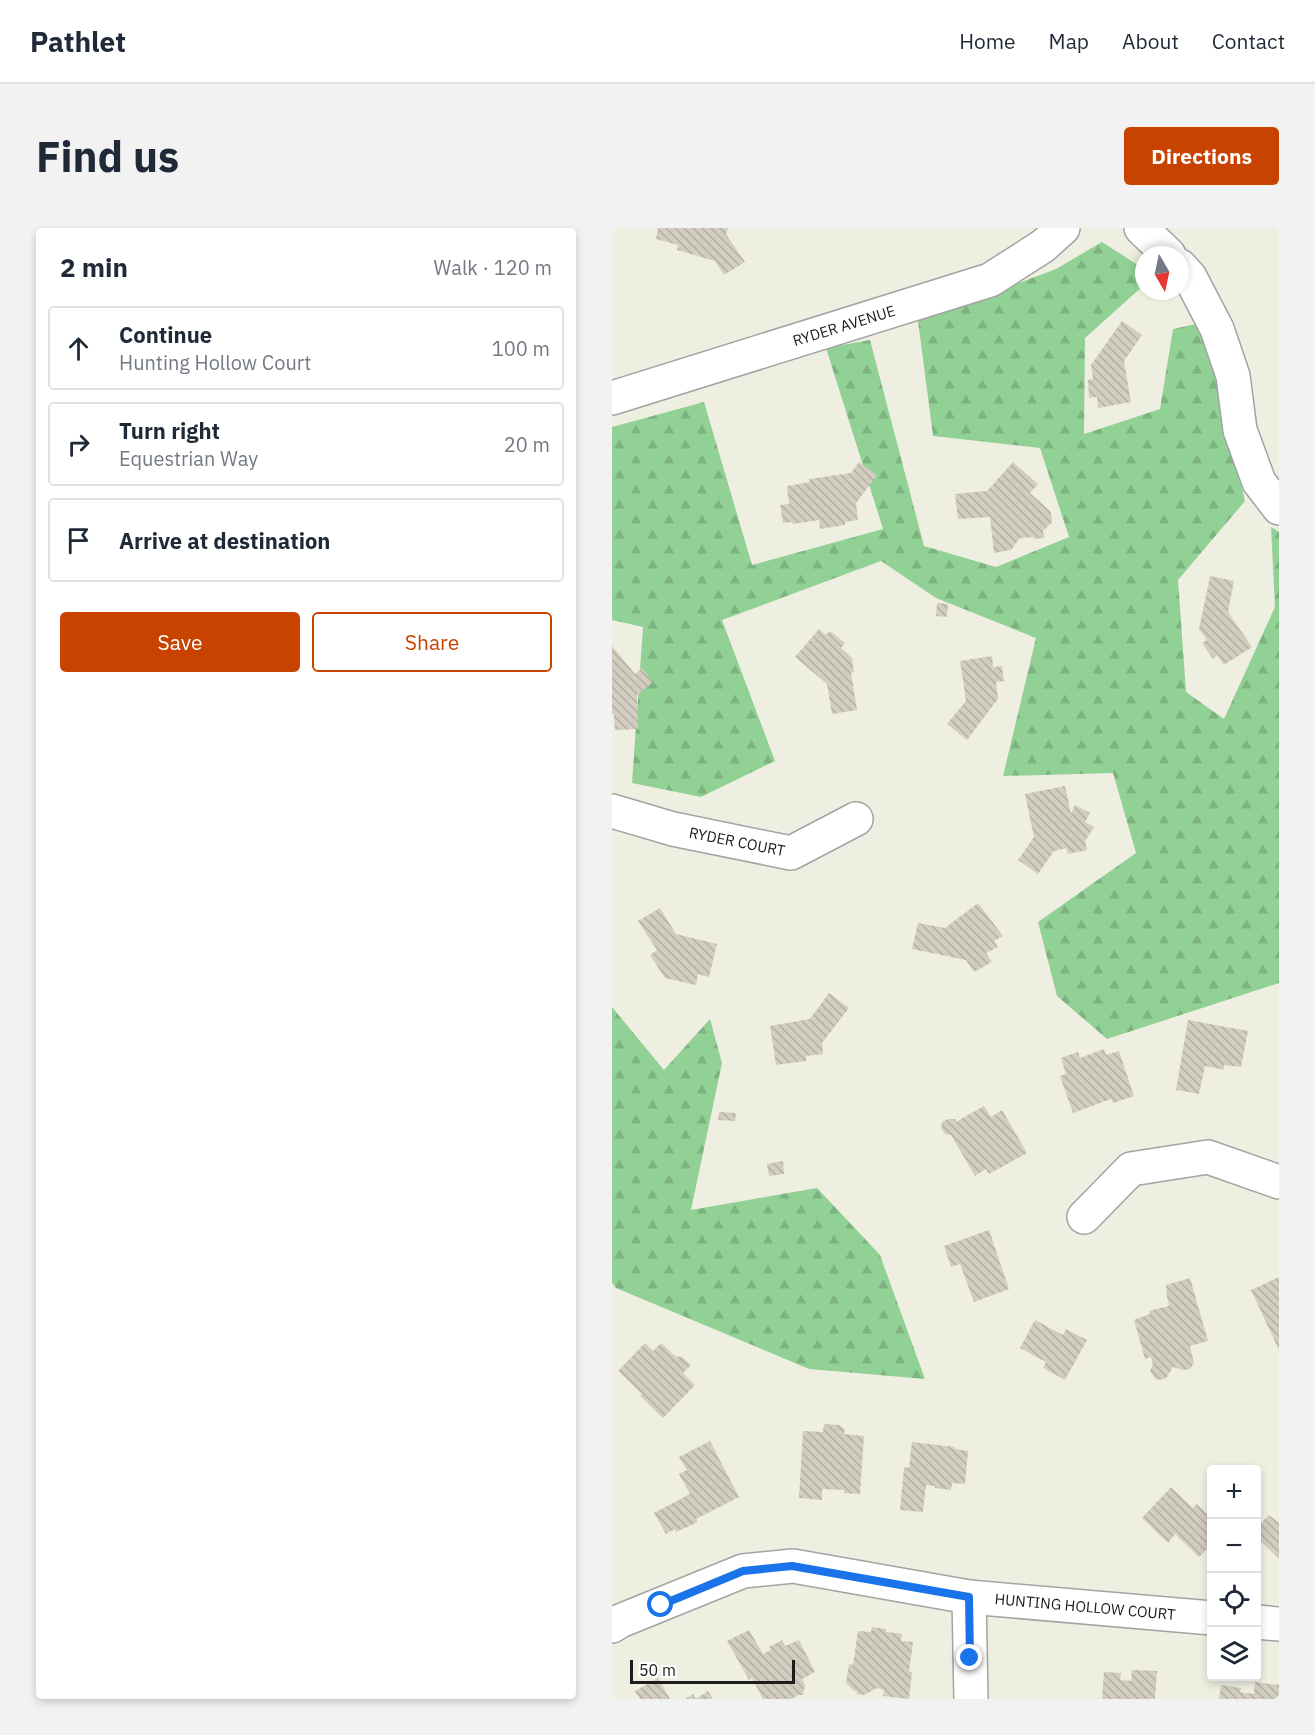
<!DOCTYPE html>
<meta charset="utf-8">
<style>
body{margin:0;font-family:"IBM Plex Sans",sans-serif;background:#f2f2f3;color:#1f2937}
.controls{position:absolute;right:18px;bottom:18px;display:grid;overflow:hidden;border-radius:6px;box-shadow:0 3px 9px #0003}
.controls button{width:54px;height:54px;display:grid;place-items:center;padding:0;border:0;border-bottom:2px solid #e0e1e3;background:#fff;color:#1f2937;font:30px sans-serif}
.compass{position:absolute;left:523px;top:18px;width:54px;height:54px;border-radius:50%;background:#fff;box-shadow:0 3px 9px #0003;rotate:171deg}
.scale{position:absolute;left:18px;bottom:15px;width:165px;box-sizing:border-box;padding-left:6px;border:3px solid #1c1c1c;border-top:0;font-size:16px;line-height:21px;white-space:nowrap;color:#1c1c1c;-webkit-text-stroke:4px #fff;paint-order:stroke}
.stop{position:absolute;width:18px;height:18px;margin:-14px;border:4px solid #1a73e8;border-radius:50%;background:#fff}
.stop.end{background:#1a73e8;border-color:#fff;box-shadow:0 2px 6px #0008}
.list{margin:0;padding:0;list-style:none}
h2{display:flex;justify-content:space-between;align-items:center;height:78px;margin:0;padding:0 24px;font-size:26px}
h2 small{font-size:20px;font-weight:400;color:#747a83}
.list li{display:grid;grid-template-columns:39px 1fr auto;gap:18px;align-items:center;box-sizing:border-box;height:84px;margin:0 12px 12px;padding:0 12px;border:2px solid #e0e1e3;border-radius:6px}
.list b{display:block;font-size:22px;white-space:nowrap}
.list p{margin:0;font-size:20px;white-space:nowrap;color:#747a83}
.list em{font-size:20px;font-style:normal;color:#747a83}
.actions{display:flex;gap:12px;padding:18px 24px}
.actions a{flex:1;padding:14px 0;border:2px solid #c84300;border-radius:6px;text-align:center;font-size:21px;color:#c84300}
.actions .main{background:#c84300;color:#fff}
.icon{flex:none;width:33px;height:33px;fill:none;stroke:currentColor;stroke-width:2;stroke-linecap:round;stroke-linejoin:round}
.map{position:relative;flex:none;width:667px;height:1471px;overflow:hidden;border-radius:6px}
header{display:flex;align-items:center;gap:36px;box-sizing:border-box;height:84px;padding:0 30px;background:#fff;border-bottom:2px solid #e0e1e3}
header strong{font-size:28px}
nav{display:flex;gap:33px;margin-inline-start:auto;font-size:21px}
.intro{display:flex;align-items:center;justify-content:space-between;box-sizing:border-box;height:144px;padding:0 36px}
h1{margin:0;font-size:42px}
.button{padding:15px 27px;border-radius:6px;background:#c84300;color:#fff;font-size:21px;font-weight:700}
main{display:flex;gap:36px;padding:0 36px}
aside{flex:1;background:#fff;border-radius:6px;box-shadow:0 3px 9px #0003}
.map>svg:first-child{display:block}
.forest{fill:url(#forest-firs)}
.building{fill:url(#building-back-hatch)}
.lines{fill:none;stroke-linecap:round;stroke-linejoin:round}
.minor-casing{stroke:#a3a3a3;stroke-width:36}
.minor{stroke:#fff;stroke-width:33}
.route{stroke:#1a73e8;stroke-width:8}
.labels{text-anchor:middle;stroke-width:4.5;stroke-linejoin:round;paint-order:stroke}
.street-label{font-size:15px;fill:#1c1c1c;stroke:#fff}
</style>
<header>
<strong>Pathlet</strong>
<nav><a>Home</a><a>Map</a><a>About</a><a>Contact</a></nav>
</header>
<div class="intro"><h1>Find us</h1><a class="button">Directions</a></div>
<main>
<aside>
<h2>2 min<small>Walk · 120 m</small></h2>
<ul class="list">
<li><svg class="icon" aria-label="ahead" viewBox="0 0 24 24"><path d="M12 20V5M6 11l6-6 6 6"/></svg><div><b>Continue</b><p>Hunting Hollow Court</p></div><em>100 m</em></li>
<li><svg class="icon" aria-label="right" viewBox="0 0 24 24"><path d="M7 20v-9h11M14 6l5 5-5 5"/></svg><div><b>Turn right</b><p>Equestrian Way</p></div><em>20 m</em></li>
<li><svg class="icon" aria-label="arrive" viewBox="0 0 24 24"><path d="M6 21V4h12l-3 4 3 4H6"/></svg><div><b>Arrive at destination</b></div></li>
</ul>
<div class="actions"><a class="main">Save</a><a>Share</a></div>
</aside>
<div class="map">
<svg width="667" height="1471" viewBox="0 0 667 1471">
<defs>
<pattern id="forest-firs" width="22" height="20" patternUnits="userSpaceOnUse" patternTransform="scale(1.5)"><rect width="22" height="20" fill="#92d195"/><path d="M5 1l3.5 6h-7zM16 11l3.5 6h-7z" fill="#7db380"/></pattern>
<pattern id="building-back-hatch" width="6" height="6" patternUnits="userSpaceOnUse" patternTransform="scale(1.5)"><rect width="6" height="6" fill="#d2cdbe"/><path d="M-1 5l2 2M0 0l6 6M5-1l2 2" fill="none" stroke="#b4afa3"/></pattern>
</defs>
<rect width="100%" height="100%" fill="#efefe1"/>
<g class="forest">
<polygon points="490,14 532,41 532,57 473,110 472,206 548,181 561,101 593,94 633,273 566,352 574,464 612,491 663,379 659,299 667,304 667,755 495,811 445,768 426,694 524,625 501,545 391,548 424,410 324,370 269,333 110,392 163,533 89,569 20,555 31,399 0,392 0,199 92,174 140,337 271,301 214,120 258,112 312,318 384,339 457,309 428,220 321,208 306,93 444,41"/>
<polygon points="0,779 52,842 98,791 110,835 79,982 205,960 268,1027 313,1151 197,1141 4,1060 0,1055"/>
</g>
<g class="building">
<polygon points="46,0 116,0 114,6 133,34 112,47 103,33 65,22 66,17 44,11"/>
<polygon points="510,93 530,107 512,133 519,174 486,180 485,169 477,170 476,152 481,151 479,137"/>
<polygon points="247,234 265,247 244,275 246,292 233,294 233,297 208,301 207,292 181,296 180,294 171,295 168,277 177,276 175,258 198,254 197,251 239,245"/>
<polygon points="401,234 426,256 418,265 437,282 439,285 440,294 431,303 432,310 422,311 422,309 408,310 399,322 382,325 378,289 346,291 343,266 375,263"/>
<polygon points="598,348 622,353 616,384 640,419 612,437 605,427 601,431 590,415 595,412 587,401"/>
<polygon points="325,375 336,376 335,389 324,388"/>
<polygon points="207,401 214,407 218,403 233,415 229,420 240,430 242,444 239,445 245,482 220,486 215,456 183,429"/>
<polygon points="0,418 23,446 30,440 41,454 25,467 26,501 3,502 2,487 0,485"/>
<polygon points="380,428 381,439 390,438 392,453 384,454 386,471 355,512 335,496 354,473 348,433"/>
<polygon points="453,558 459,586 463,577 478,585 473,594 482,599 473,613 475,622 456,626 454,620 442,623 426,646 406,632 422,609 413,566"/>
<polygon points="366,675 391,708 382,713 386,719 374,725 380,734 362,744 354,732 300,721 306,695 333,700"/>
<polygon points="48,680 64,706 105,716 97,749 86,746 84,757 53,750 38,727 45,722 26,693"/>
<polygon points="217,765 237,780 210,815 211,826 194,828 194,833 164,837 158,798 198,791"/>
<polygon points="576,792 636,803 629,839 612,837 612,842 593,838 587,866 564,862"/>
<polygon points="492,821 494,827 507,823 522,868 501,875 499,871 461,885 448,848 454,846 449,830 466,824 468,830"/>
<polygon points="372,878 379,889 390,882 415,925 377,946 374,941 363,948 339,907 333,906 329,900 330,894 336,891 343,891 344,894"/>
<polygon points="107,884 124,885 123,893 106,892"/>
<polygon points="171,933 172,946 157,948 155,936"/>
<polygon points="377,1002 397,1061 362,1074 348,1036 339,1039 332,1018"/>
<polygon points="667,1049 667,1122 639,1062"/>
<polygon points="578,1050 596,1113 578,1118 582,1135 578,1141 572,1142 561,1139 555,1149 552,1151 545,1152 542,1149 538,1143 541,1136 539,1129 533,1131 522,1092 538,1086 537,1083 557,1078 554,1064 555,1064 554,1057"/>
<polygon points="423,1092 451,1107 454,1101 475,1112 453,1152 431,1140 434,1134 408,1120"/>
<polygon points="33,1115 41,1123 49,1115 63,1128 70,1129 79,1137 71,1145 83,1157 51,1190 28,1168 30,1166 6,1143"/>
<polygon points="212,1196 228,1197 233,1202 232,1206 252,1208 248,1266 232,1265 232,1262 210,1261 210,1272 187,1270 191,1203 211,1204"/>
<polygon points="98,1213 127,1269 84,1291 86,1294 64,1304 63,1301 54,1306 42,1285 78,1266 67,1246 75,1242 67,1229"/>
<polygon points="300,1214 343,1219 343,1221 356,1223 353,1256 340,1255 339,1262 323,1260 323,1258 314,1257 311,1284 288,1282 292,1239 297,1240"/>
<polygon points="559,1259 581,1280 585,1276 595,1286 597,1284 600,1286 600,1316 587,1329 563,1306 556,1315 530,1290"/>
<polygon points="657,1287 667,1295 667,1331 644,1309 644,1300"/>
<polygon points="260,1399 274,1401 274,1404 290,1406 289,1413 301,1414 297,1443 300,1444 297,1471 271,1468 272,1462 265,1460 252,1467 244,1466 245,1463 242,1463 234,1455 237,1436 241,1437 246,1403 259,1404"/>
<polygon points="137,1402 151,1426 159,1422 157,1419 170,1412 173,1418 187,1412 203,1444 190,1451 193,1457 191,1467 186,1467 180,1471 151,1471 140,1450 137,1452 115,1413"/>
<polygon points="520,1442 545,1443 543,1471 490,1471 492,1444 509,1445 508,1452 519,1453"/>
<polygon points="46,1450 58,1471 28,1471 23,1463"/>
<polygon points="643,1454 667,1457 667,1471 607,1471 609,1457 629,1460 628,1464 642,1466"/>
<polygon points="96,1463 101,1471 73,1471 81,1466 84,1471"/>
</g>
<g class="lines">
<g class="minor-casing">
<g id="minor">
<polyline points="529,0 557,27"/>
<polyline points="568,38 578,49 605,101 621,148 628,202 647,254 667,280"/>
<polyline points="0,170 378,52 431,18 451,0"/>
<polyline points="0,583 61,601 179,625 244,591"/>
<polyline points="472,989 519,941 596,929 667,954"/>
<polyline points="357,1369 359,1471"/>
<polyline points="644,1394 667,1396"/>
<polyline points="0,1398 8,1393 131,1343 181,1338 357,1369 600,1390"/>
</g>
</g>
<use href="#minor" class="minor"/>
</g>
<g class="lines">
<polyline class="route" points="49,1377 131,1343 180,1338 357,1369 358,1430"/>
</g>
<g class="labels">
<g class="street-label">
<text transform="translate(232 98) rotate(-17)" y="5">RYDER AVENUE</text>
<text transform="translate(125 614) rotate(11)" y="5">RYDER COURT</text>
<text transform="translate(473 1379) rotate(5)" y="5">HUNTING HOLLOW COURT</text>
</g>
</g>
</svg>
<div class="controls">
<button>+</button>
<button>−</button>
<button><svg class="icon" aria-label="locate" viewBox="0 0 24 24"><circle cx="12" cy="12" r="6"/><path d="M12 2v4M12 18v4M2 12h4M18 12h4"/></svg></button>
<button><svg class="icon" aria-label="layers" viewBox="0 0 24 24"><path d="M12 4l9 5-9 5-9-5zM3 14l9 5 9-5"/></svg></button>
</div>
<svg class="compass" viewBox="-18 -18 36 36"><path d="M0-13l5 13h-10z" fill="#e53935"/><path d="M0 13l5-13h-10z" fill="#747a83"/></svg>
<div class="scale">50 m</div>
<div class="stop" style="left:49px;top:1377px"></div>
<div class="stop end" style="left:358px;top:1430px"></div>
</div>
</main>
